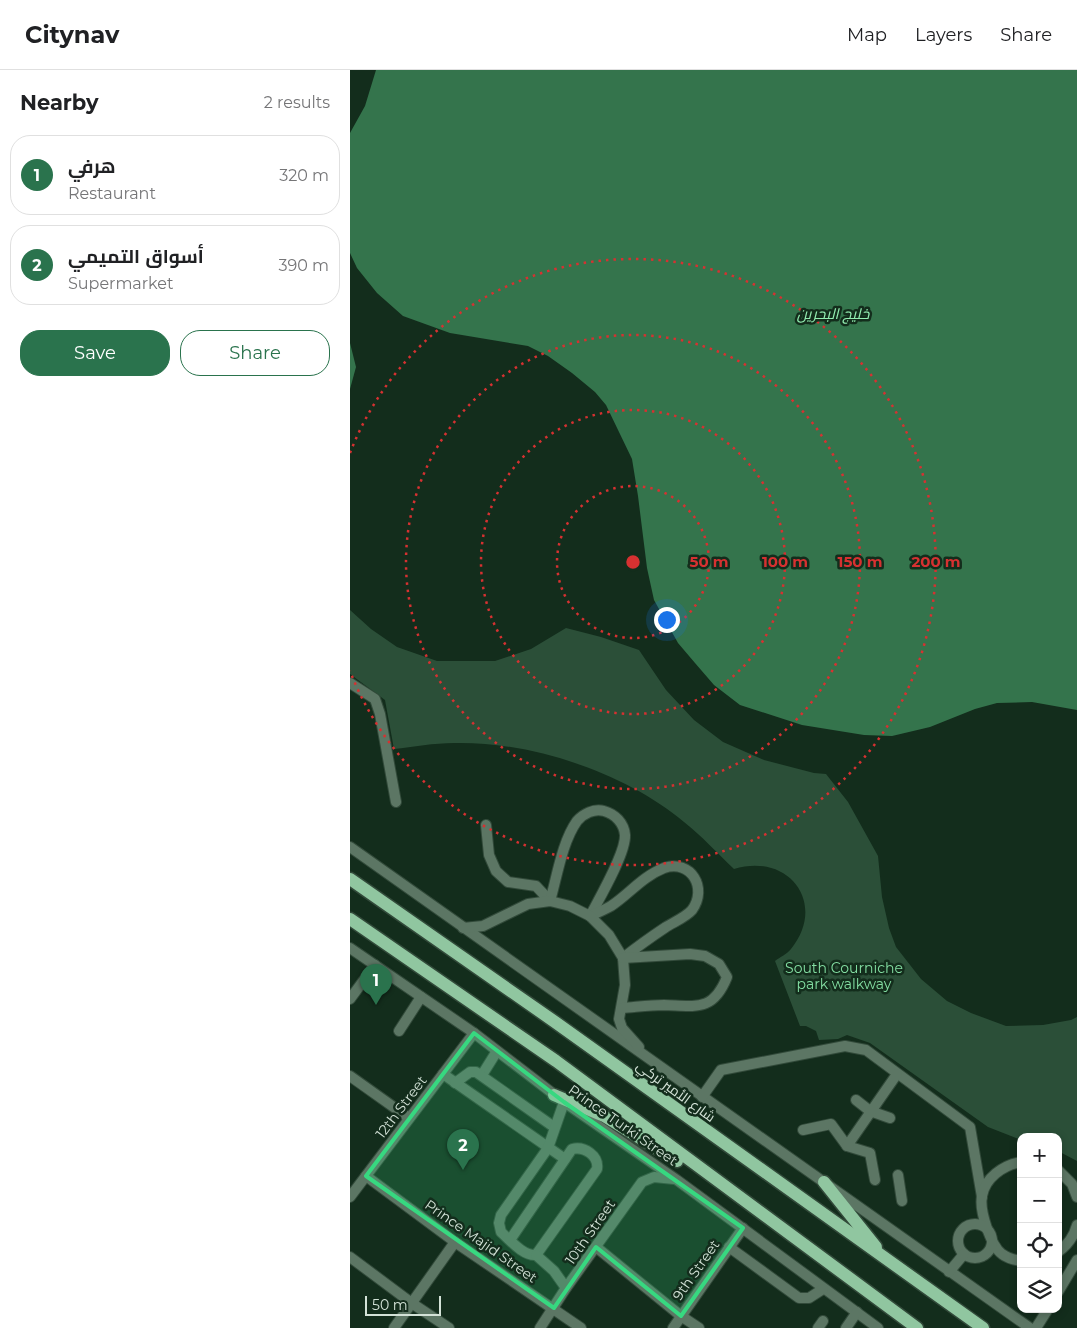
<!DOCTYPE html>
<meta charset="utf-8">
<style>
body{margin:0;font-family:Montserrat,Cairo,sans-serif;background:#f2f2f2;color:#202124}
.controls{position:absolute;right:15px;bottom:15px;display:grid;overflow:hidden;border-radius:10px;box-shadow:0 2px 8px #0003}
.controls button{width:45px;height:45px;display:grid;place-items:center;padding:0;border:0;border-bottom:1px solid #e0e0e0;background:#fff;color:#202124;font:25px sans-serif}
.scale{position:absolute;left:15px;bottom:12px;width:76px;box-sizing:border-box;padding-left:5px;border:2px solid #d3e2d7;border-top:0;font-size:14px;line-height:18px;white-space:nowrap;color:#d3e2d7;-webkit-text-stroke:4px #132d1c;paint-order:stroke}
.you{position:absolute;left:316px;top:549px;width:18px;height:18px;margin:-12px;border:4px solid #fff;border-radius:50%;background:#1a73e8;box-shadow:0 0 0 8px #1a73e833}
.badge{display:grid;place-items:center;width:32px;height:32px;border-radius:50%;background:#2a734d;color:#fff;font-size:16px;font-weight:700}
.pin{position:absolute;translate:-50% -41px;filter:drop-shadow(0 1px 2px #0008)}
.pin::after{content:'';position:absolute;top:26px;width:18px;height:15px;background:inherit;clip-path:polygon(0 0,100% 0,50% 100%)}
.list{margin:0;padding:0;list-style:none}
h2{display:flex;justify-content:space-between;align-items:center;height:65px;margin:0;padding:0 20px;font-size:21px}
h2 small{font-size:16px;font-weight:400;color:#757577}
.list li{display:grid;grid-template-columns:32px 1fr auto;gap:15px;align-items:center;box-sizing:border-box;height:80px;margin:0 10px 10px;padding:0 10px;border:1px solid #e0e0e0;border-radius:20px}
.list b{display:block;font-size:19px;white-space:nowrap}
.list p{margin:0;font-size:16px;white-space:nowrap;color:#757577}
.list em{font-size:16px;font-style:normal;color:#757577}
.actions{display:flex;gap:10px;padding:15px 20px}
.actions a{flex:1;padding:11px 0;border:1px solid #2a734d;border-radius:20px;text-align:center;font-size:18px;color:#2a734d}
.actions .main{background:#2a734d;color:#fff}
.icon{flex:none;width:28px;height:28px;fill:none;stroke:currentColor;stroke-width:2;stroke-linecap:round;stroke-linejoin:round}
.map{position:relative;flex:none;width:727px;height:1258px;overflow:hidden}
header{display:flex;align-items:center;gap:30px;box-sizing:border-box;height:70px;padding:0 25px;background:#fff;border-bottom:1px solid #e0e0e0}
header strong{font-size:24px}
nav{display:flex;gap:28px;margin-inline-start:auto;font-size:18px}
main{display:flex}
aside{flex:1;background:#fff}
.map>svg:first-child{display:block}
.green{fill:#2b4f38}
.water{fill:#34744c}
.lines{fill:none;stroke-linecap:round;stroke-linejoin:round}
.minor-casing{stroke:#324a3a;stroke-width:12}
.major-casing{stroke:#324a3a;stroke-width:15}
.minor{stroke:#5c7664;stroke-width:10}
.major{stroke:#90c6a0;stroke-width:12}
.marked{fill:#37d880;fill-opacity:0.2;stroke:#37d880;stroke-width:4;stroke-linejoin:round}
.ring{fill:none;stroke:#d63131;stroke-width:2.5;stroke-dasharray:2.5 5}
.labels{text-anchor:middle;stroke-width:5;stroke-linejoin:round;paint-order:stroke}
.park-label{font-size:14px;fill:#84dfa3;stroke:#132d1c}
.street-label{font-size:14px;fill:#d3e2d7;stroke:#132d1c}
.water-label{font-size:15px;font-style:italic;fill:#93eeb1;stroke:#132d1c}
.centre{fill:#d63131;stroke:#132d1c;stroke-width:2.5}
.ring-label{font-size:15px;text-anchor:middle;font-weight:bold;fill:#d63131;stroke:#132d1c;stroke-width:5;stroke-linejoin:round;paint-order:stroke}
</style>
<header>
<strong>Citynav</strong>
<nav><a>Map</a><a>Layers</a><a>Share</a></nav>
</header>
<main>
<aside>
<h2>Nearby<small>2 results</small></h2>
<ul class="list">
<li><span class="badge">1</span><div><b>هرفي</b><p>Restaurant</p></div><em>320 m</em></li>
<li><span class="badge">2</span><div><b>أسواق التميمي</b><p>Supermarket</p></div><em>390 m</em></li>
</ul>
<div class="actions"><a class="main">Save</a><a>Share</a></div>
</aside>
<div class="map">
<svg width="727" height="1258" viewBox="0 0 727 1258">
<rect width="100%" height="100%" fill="#132d1c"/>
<path class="green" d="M0 540 21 559 47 577 87 591H145L181 579 216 558 251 567 289 580 316 620 344 650 373 672 414 690 464 703 476 704 498 732 528 786 532 827 539 858 546 877 571 909 597 931 621 943 656 956 693 955 721 950 727 947V1091L708 1081V1067H671V1070L638 1057 520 973 497 965 488 969 469 970 466 961 456 956H450L425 891C430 887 437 884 441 879 478 833 438 782 384 799 368 784 352 766 334 752 276 703 181 671 104 673 84 673 63 677 44 679L35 630 0 604Z"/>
<g class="water">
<polygon points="26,0 727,0 727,640 682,632 647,633 625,639 580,657 542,666 514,665 452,655 390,635 364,615 345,593 328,573 304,530 297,498 288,426 282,389 256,335 245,322 222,303 198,286 178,276 100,263 53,246 27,223 7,198 0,183 0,63 15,36"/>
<polygon points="0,273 6,297 0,319"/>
</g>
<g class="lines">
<g class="minor-casing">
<g id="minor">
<polyline points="0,613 25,629 30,644 46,732"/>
<polyline points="136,755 139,785 146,801 158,812 186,816 200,831"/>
<polyline points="0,777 680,1258"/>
<path d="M200 831C207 807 212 772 227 751 233 744 244 738 254 741 265 744 274 753 275 765 276 783 249 829 240 846"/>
<path d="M240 846C247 843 254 840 261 836 278 825 293 806 314 798 341 789 358 818 342 840 336 847 324 852 316 857 301 867 287 877 273 888"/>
<polyline points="113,858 133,856 178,834 200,831 220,836 240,846 259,865 273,888 275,915 269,949 272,958 289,977"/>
<polyline points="0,878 124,963 214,1032 327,1110 528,1258"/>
<polyline points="0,929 25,895"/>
<path d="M272 938C286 937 300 935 314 935 346 936 363 942 377 907L369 894 355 886 340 884 273 888"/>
<polyline points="49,961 71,927"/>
<polyline points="93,1004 215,1089"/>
<polyline points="132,1005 147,981"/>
<polyline points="0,1006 59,1048"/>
<polyline points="105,1013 120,1002 126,1002 204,1057"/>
<polyline points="352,1027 371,1000 495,976 516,980 620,1057 632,1127"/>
<polyline points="506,1030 520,1041 540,1048"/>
<polyline points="453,1060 481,1054 497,1076 520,1083 525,1110"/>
<polyline points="497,1076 547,1004"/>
<path d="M671 1092C653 1095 635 1108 632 1126 629 1141 641 1176 652 1184 657 1188 665 1190 671 1191"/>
<polyline points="708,1100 722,1114 727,1127"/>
<polyline points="548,1105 552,1131"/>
<polyline points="16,1106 105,1172 231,1258"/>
<polyline points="0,1127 124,963"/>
<circle cx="625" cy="1171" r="17"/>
<path d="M160 1170 222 1079C235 1076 249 1086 247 1099L186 1185C173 1186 160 1170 151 1162L149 1153 151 1145 198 1078 214 1032"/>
<polyline points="246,1177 331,1246 349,1258"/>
<polyline points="379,1177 449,1228 459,1228 473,1219"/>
<path d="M708 1182C718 1175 724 1166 727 1155"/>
<polyline points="186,1185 204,1201 216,1218"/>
<polyline points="0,1187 63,1234 99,1258"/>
<polyline points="599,1202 614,1184"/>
<polyline points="708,1222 727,1190"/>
<polyline points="44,1258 105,1172"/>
<polyline points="190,1258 216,1218 292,1112 304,1107 324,1109"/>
<polyline points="323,1258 393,1158"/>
<polyline points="468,1258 473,1251"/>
<polyline points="496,1258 507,1242"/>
<polyline points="686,1258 698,1239"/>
</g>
</g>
<g class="major-casing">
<g id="major">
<polyline points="0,809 205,952 633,1258"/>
<polyline points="0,849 206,991 567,1258"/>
<polyline points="204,1025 254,1046 327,1091"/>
<polyline points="474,1112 526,1177"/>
</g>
</g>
<use href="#minor" class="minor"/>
<use href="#major" class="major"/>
</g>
<path class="marked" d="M124 963 214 1032 393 1158 331 1246 246 1177 204 1238 16 1106Z"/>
<g class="ring">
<circle cx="283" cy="492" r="76"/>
<circle cx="283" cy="492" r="152"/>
<circle cx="283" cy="492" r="227"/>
<path d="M0 383A303 303 0 1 1 0 601"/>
</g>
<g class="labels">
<g class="park-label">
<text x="494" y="903">South Courniche<tspan x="494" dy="16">park walkway</tspan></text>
</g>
<g class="street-label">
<text transform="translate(326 1021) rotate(36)" y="5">شارع الأمير تركي</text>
<text transform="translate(51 1037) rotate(-53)" y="5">12th Street</text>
<text transform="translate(273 1055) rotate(35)" y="5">Prince Turki Street</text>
<text transform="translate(240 1162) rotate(-55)" y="5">10th Street</text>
<text transform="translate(131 1171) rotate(35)" y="5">Prince Majid Street</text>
<text transform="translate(346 1200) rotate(-55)" y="5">9th Street</text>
</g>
<g class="water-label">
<text x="483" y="249">خليج البحرين</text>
</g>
</g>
<circle cx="283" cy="492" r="8" class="centre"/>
<g class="ring-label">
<text x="359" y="497">50 m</text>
<text x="435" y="497">100 m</text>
<text x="510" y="497">150 m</text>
<text x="586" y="497">200 m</text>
</g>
</svg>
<div class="controls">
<button>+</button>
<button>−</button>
<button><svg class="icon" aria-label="locate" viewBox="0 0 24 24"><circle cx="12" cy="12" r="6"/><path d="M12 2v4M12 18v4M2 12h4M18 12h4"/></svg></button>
<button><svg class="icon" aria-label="layers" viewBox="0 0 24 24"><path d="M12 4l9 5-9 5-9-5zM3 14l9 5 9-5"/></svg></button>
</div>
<div class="scale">50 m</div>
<div class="you"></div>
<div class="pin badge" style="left:26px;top:935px">1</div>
<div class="pin badge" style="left:113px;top:1100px">2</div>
</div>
</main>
